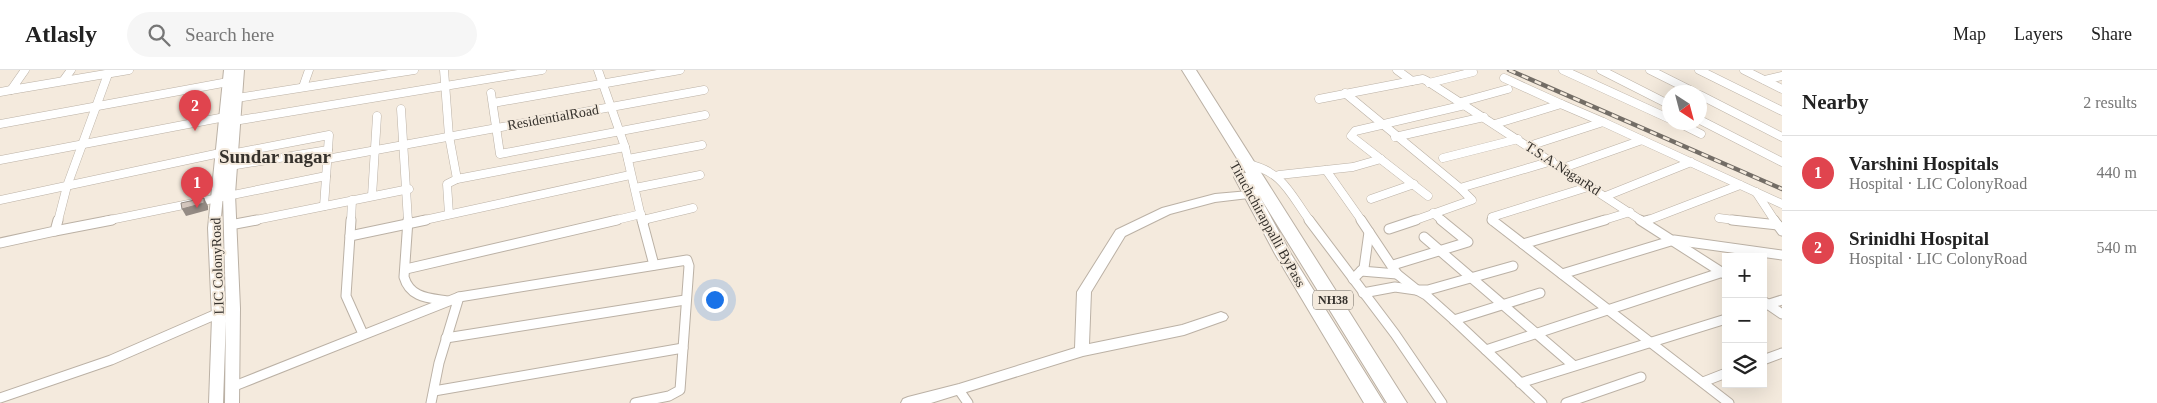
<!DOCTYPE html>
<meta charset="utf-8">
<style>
body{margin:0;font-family:"Times New Roman",serif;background:#f6f6f6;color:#222}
.controls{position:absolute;right:15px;bottom:15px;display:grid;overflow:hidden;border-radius:0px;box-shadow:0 5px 20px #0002}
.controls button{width:45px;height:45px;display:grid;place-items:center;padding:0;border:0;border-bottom:1px solid #e0e0e0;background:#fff;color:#222;font:25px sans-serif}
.compass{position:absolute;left:1662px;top:15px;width:45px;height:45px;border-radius:50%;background:#fff;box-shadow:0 5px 20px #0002;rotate:144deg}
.you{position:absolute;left:714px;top:229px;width:18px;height:18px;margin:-12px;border:4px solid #fff;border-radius:50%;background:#1a73e8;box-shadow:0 0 0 8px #1a73e833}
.badge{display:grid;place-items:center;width:32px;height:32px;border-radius:50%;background:#1a73e8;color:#fff;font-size:16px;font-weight:700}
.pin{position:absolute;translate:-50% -41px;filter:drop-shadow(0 1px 2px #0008)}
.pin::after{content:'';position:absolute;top:26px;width:18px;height:15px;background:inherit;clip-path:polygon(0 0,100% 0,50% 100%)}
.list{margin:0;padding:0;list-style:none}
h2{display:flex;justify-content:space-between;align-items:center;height:65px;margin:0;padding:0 20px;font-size:21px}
h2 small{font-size:16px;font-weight:400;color:#767676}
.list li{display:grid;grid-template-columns:32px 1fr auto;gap:15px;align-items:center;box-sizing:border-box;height:75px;padding:0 20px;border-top:1px solid #e0e0e0}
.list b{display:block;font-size:19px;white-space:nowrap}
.list p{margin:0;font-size:16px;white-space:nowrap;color:#767676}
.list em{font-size:16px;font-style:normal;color:#767676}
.icon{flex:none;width:28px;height:28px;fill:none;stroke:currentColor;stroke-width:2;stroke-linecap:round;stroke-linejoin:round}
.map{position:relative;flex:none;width:1782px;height:333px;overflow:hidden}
header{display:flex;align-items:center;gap:30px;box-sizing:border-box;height:70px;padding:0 25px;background:#fff;border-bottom:1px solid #e0e0e0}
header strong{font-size:24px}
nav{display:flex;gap:28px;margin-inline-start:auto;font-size:18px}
.search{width:350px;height:45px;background:#f6f6f6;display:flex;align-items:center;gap:12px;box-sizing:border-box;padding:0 18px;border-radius:28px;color:#767676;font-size:19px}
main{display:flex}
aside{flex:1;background:#fff}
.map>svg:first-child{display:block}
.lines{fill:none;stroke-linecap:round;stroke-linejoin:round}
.street-far1-casing{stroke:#bbb1a5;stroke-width:9}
.street-casing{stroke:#bbb1a5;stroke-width:11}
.secondary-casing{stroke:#bbb1a5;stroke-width:2}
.highway-casing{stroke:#bbb1a5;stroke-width:2}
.street-far1{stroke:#fff;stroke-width:8}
.street{stroke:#fff;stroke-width:9}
.secondary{fill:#fff;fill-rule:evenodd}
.highway{fill:#fff;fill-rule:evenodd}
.rail-casing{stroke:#736d66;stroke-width:4.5}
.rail{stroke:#f4eadd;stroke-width:2.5;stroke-dasharray:7;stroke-linecap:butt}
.shaded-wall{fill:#948b84}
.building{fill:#d4c6bd;stroke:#948b84}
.labels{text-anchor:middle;stroke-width:4;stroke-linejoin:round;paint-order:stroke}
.shield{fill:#f4eadd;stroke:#6e6861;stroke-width:1}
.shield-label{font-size:12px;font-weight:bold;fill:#35312c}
.street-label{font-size:14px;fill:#35312c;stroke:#f4eadd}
.district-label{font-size:19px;font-weight:bold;fill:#35312c;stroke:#f4eadd}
</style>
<header>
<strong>Atlasly</strong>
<div class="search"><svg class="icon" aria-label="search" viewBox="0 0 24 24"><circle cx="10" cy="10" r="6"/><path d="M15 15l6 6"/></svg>Search here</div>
<nav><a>Map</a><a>Layers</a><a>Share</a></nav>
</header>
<main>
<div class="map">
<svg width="1782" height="333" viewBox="0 0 1782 333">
<rect width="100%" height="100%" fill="#f4eadd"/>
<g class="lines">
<g class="street-far1-casing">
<g id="street-far1">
<polyline points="25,0 11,20 129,0"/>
<polyline points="444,0 449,66 457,109 625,77"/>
<polyline points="598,0 625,77 642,151"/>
<polyline points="1397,0 1412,11 1423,9 1427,11 1642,151"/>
<polyline points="1563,0 1670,49"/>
<polyline points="1601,0 1670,35"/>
<polyline points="1650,0 1694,22"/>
<polyline points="1699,0 1782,41"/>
<polyline points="1744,0 1782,19"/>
<polyline points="1504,8 1561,34"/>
<polyline points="1765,10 1782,6"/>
<polyline points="63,11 71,0"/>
<polyline points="1429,13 1473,2"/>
<polyline points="303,17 309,0"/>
<polyline points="0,22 11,20"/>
<polyline points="491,23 500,84 705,45"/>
<polyline points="1345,23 1460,118 1552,91"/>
<polyline points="1700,25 1782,67"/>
<polyline points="237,28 414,0"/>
<polyline points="1319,29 1412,11"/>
<polyline points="1461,32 1508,19"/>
<polyline points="493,33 680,0"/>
<polyline points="401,39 408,151"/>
<polyline points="1700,50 1782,92"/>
<polyline points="234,51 542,0"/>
<polyline points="1677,52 1701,64"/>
<polyline points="0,54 228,12"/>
<polyline points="1384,54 1465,35"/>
<polyline points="1495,54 1561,34 1603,52"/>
<polyline points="1381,55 1355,61 1351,66 1428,126"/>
<polyline points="1395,67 1484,47"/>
<polyline points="1529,76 1603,52 1642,70"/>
<polyline points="231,84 329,65 324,136"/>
<polyline points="1443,88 1518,69"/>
<polyline points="327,89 704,20"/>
<polyline points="628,89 702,75"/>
<polyline points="0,90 225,47"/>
<path d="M1247 94C1283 101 1290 124 1310 151"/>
<polyline points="230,96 328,80"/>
<polyline points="1563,98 1642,70 1782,134"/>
<polyline points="1326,100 1362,151"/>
<polyline points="1279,105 1353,97 1381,89"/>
<polyline points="635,118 700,105"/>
<polyline points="1756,122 1775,151"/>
<polyline points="372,126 377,46"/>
<polyline points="1606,126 1691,92"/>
<polyline points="1371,129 1414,114"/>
<polyline points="0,130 220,83"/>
<polyline points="1433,143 1443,151"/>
<polyline points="449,144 447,114 457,109"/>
<polyline points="1719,148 1742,151"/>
<polyline points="643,150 693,138"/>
<polyline points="58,151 67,116 108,4"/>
<polyline points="105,151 326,106"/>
<polyline points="251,151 409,119"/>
<polyline points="351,151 352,130"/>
<polyline points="420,151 630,105"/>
<polyline points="612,151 641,144"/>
<polyline points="1413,151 1472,130 1460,118"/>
<polyline points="1493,151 1492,147 1591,116"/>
<polyline points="1601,151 1630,142"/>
<polyline points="1646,151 1740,115"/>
</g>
</g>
<g class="street-casing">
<g id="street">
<polyline points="351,150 346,226 363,264"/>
<path d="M408 150 404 207C410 228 429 228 447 231"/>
<polyline points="642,150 654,195"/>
<polyline points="643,150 645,150"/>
<polyline points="1309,150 1395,264 1442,333"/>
<polyline points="1361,150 1397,204 1417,220"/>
<polyline points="1492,150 1523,174"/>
<polyline points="1605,150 1523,174 1729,333"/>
<polyline points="1640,150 1726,205"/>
<polyline points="1732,150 1778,155"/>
<polyline points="1774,150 1782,161"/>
<polyline points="1645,151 1649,150"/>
<polyline points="230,155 257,150"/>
<polyline points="1389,159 1416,150"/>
<polyline points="55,161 112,150"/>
<polyline points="350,166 426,150"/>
<polyline points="1424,167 1573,295"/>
<polyline points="0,173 55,161 58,150"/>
<polyline points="1393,195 1468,172 1441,150"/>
<polyline points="1513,196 1428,220 1417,220 1426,225 1454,250 1542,333"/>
<polyline points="406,199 617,150"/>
<polyline points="1361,201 1397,204"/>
<polyline points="1562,204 1674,170 1782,185"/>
<polyline points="1353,209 1364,198 1369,162"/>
<polyline points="1363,223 1395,217 1416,220"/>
<polyline points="459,227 687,190 689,196 680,320 669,326 635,333"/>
<polyline points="1763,231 1782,244"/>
<polyline points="1766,235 1782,230"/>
<polyline points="1454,250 1540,223"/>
<polyline points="446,268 685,230"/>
<polyline points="1486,280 1726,201"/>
<polyline points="1763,290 1782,283"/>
<polyline points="1703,312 1726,303"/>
<polyline points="1520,313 1726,249"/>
<polyline points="232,317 459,227 439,293 431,333"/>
<polyline points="959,320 968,333"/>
<polyline points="434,321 683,278"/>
<polyline points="0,328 111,290 219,243"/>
<polyline points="1566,333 1641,307"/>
</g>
</g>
<g class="secondary-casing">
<g id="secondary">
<polygon points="224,0 244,0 235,124 240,238 239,333 225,333 226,238 223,125 220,158 226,247 223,333 209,333 212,247 208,158"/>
<polygon points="1256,115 1262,119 1257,127 1215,132 1170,144 1125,166 1091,222 1089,274 1182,255 1221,242 1226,244 1228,247 1226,250 1184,265 1083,286 931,333 901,333 903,329 908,327 959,314 1075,278 1077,222 1116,160 1162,138 1215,124 1249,121 1252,116"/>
</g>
</g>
<g class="highway-casing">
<polygon id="highway" points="1182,0 1196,0 1407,333 1387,333 1260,127 1291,184 1384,333 1364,333 1275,184 1234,107 1237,104 1246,103"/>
</g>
<use href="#street-far1" class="street-far1"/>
<use href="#street" class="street"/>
<use href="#secondary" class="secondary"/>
<use href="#highway" class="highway"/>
<g class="rail-casing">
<polyline id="rail" points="1509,0 1782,119"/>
</g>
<use href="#rail" class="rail"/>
</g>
<polygon class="shaded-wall" points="204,128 208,136 208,140 186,146 182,139"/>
<polygon class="building" points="204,128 204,133 182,139 181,133"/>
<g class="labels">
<rect class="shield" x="1313" y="220.5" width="40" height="19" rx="4"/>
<g class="shield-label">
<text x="1333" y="234">NH38</text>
</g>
<g class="street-label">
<text transform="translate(553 47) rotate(-10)" y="5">ResidentialRoad</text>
<text transform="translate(1563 98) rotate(33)" y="5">T.S.A.NagarRd</text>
<text transform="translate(1268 154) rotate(61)" y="5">Tiruchchirappalli ByPass</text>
<text transform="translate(217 196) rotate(-92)" y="5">LIC ColonyRoad</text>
</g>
<g class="district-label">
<text x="275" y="93">Sundar nagar</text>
</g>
</g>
</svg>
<div class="controls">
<button>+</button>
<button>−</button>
<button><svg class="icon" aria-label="layers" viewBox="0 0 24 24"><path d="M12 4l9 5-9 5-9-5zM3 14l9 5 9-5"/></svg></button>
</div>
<svg class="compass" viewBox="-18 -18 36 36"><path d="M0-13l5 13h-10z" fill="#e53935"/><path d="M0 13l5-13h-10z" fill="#767676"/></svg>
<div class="you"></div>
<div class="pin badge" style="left:197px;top:138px;background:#e0444e">1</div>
<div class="pin badge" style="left:195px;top:61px;background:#e0444e">2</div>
</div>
<aside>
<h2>Nearby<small>2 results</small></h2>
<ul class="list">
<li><span class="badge" style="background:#e0444e">1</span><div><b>Varshini Hospitals</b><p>Hospital · LIC ColonyRoad</p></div><em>440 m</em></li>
<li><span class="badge" style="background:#e0444e">2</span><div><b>Srinidhi Hospital</b><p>Hospital · LIC ColonyRoad</p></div><em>540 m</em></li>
</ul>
</aside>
</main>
